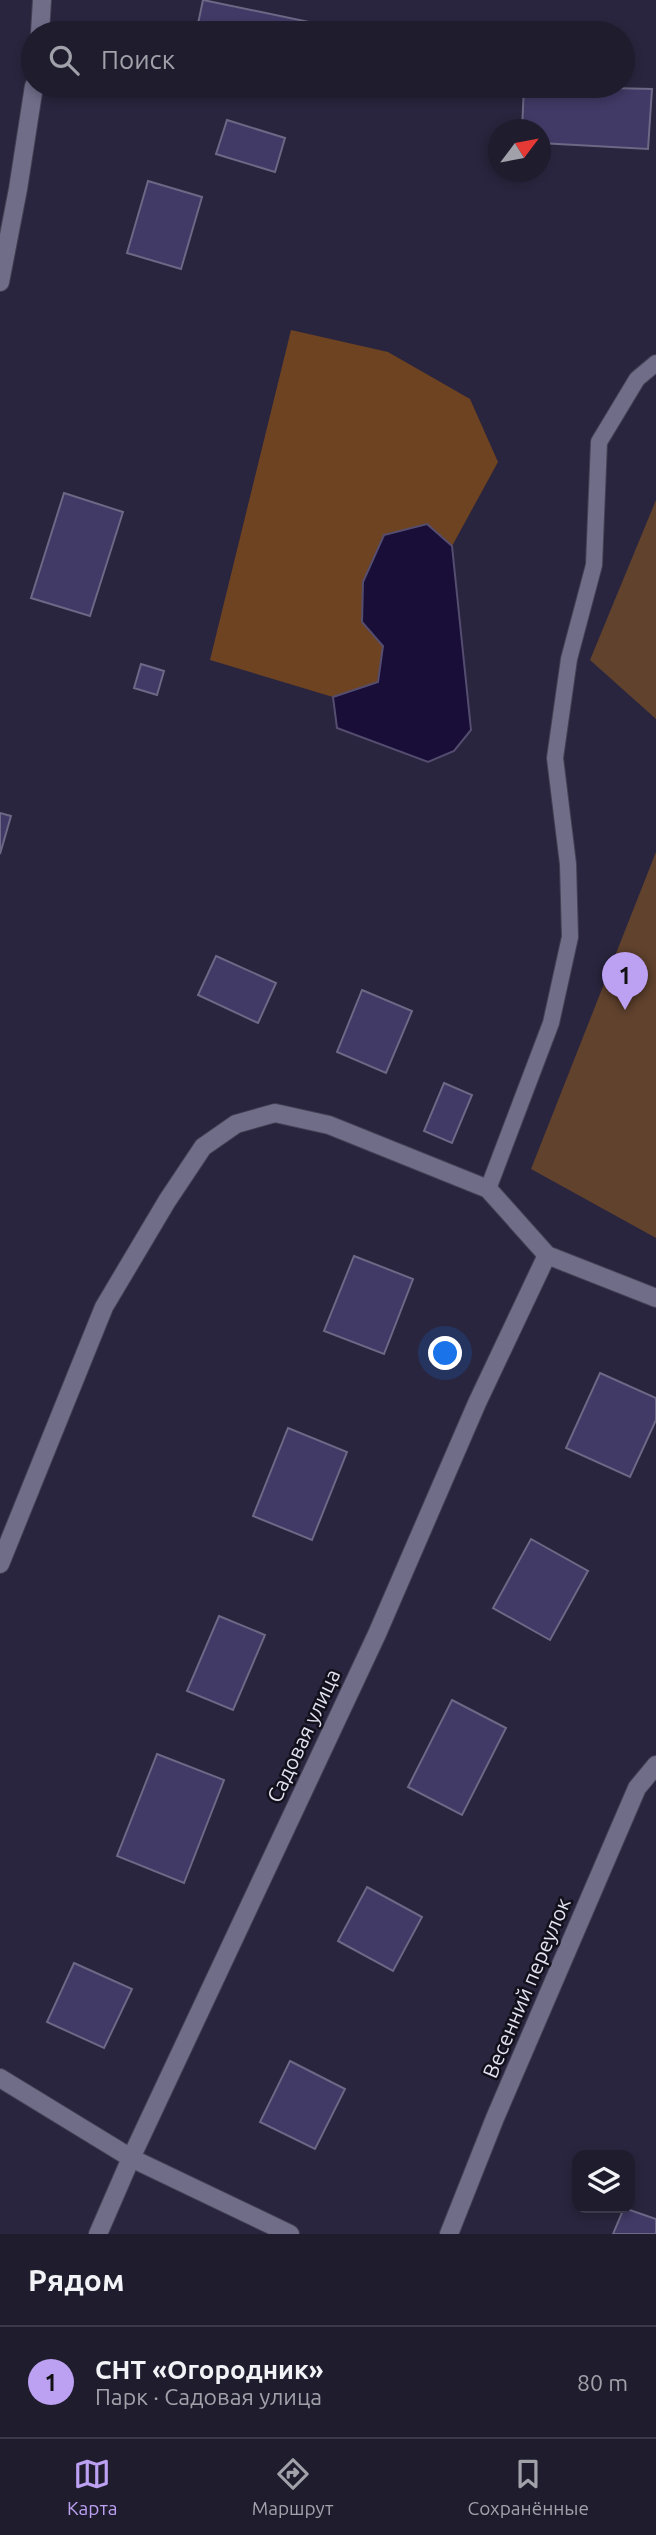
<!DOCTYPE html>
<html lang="ru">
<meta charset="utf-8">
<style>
body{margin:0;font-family:Ubuntu,sans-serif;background:#2c293a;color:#f1f3f6}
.controls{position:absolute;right:21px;bottom:21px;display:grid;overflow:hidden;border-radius:14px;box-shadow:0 4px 10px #0003}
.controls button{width:63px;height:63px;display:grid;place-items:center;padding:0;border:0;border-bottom:2px solid #3c3a4a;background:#1f1c2e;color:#f1f3f6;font:35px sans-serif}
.compass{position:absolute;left:488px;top:119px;width:63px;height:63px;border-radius:50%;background:#1f1c2e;box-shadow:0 4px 10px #0003;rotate:58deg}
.you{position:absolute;left:446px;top:1354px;width:24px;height:24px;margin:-18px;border:5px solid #fff;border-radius:50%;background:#1a73e8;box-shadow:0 0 0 10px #1a73e833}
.badge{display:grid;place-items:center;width:46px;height:46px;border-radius:50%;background:#bca0f2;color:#111;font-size:23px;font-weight:700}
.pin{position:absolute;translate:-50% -58px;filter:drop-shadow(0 2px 4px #0008)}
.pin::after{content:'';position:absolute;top:37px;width:24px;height:21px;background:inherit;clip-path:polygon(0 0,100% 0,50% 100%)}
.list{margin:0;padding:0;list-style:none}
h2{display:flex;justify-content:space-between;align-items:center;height:91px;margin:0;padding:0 28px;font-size:30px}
h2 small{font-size:23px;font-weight:400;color:#a1a1aa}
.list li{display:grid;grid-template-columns:46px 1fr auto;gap:21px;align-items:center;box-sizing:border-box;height:112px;padding:0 28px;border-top:2px solid #3c3a4a}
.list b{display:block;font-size:26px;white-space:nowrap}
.list p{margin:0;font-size:23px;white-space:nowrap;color:#a1a1aa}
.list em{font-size:23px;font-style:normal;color:#a1a1aa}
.icon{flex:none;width:38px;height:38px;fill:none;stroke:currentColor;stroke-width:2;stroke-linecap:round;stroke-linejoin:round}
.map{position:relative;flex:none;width:656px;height:2234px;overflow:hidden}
.search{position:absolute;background:#1f1c2e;box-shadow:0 4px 10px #0003;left:21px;right:21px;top:21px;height:77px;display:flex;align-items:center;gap:18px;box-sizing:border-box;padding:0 24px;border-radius:38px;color:#a1a1aa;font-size:26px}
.sheet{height:203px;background:#1f1c2e}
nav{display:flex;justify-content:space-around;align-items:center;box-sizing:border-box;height:98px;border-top:2px solid #3c3a4a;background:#1f1c2e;font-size:19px;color:#a1a1aa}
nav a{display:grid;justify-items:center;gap:4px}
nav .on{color:#bca0f2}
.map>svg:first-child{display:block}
.green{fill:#60422d}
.forest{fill:#6e4322}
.water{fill:#190e37;stroke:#554d6f;stroke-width:2}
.building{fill:#413a66;stroke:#6c6885;stroke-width:2}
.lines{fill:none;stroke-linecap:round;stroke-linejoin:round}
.lane-casing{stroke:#444155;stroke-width:18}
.street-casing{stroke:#444155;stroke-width:20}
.lane{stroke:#706d89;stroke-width:16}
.street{stroke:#706d89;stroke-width:18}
.labels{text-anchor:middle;stroke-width:5;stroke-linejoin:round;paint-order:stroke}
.street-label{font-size:21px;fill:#e2e1f1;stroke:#12101b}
</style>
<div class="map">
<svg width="656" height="2234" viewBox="0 0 656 2234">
<rect width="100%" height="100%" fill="#29253e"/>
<g class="green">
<polygon points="656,500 656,719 590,660"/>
<polygon points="656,852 656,1238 531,1169"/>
</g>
<polygon class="forest" points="291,330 388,352 470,399 498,462 452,546 427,524 384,535 363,582 362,622 383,646 378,683 333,697 210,660"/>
<polygon class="water" points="427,524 452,546 471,730 454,751 428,762 337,728 333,697 378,682 383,646 362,622 363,582 384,535"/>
<g class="building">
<polygon points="203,0 333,27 331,33 196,33"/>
<polygon points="524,86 652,89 648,149 540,143 540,130 522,130"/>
<polygon points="227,120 285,138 275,172 216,154"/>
<polygon points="148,181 202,197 181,269 127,253"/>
<polygon points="64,493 123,512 90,616 31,598"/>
<polygon points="141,664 164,671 157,695 134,688"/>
<polygon points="0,813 11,816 0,854"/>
<polygon points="216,956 276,983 258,1023 198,995"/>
<polygon points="362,990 412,1011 386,1073 337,1052"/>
<polygon points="444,1083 472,1095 452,1143 424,1131"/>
<polygon points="354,1256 413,1279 384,1354 324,1331"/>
<polygon points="600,1373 656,1398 656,1420 630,1477 566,1448"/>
<polygon points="288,1428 347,1452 312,1540 253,1516"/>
<polygon points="531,1539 588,1571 550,1640 493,1608"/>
<polygon points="219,1616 265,1635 233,1710 187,1691"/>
<polygon points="452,1700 506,1728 462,1815 408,1787"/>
<polygon points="157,1754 224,1780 184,1883 117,1856"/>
<polygon points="367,1887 422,1917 393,1971 338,1941"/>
<polygon points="74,1963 132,1989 104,2048 47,2022"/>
<polygon points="290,2061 345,2089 315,2149 260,2122"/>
<polygon points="624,2208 656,2219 656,2234 613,2234"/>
</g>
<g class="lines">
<g class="lane-casing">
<polyline id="lane" points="488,1189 551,1023 570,937 568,864 555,758 569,659 594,565 599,442 637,379 656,363"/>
</g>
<g class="street-casing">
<g id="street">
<polyline points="40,33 42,0"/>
<polyline points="0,282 18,189 34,86"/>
<polyline points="0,1564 104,1307 167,1201 203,1147 236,1124 275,1113 329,1125 488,1189 547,1255 656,1298"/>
<polyline points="0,2078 131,2158 290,2234"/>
<polyline points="98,2234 131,2158 377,1634 477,1403 547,1255"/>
<polyline points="449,2234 495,2118 637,1788 656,1765"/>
</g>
</g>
<use href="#lane" class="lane"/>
<use href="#street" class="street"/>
</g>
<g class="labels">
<g class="street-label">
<text transform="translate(304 1736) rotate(-65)" y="7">Садовая улица</text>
<text transform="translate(527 1988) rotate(-67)" y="7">Весенний переулок</text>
</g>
</g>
</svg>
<div class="controls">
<button><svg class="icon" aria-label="layers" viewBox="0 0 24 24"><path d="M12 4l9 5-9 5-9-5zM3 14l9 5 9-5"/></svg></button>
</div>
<svg class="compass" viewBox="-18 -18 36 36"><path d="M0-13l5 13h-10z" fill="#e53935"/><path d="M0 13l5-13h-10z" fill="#a1a1aa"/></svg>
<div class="you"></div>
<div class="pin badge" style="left:625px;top:1010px">1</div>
<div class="search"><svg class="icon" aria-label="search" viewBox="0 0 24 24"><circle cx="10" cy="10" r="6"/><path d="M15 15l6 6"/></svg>Поиск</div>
</div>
<section class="sheet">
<h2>Рядом<small></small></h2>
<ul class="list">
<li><span class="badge">1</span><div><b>СНТ «Огородник»</b><p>Парк · Садовая улица</p></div><em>80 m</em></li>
</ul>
</section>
<nav>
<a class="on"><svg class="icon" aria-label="map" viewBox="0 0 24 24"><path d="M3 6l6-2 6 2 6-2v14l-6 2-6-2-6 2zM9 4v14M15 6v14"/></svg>Карта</a>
<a><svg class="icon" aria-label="directions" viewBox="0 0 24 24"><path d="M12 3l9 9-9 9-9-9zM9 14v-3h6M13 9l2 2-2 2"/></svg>Маршрут</a>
<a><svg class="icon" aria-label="saved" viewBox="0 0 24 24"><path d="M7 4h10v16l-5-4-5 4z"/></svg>Сохранённые</a>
</nav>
